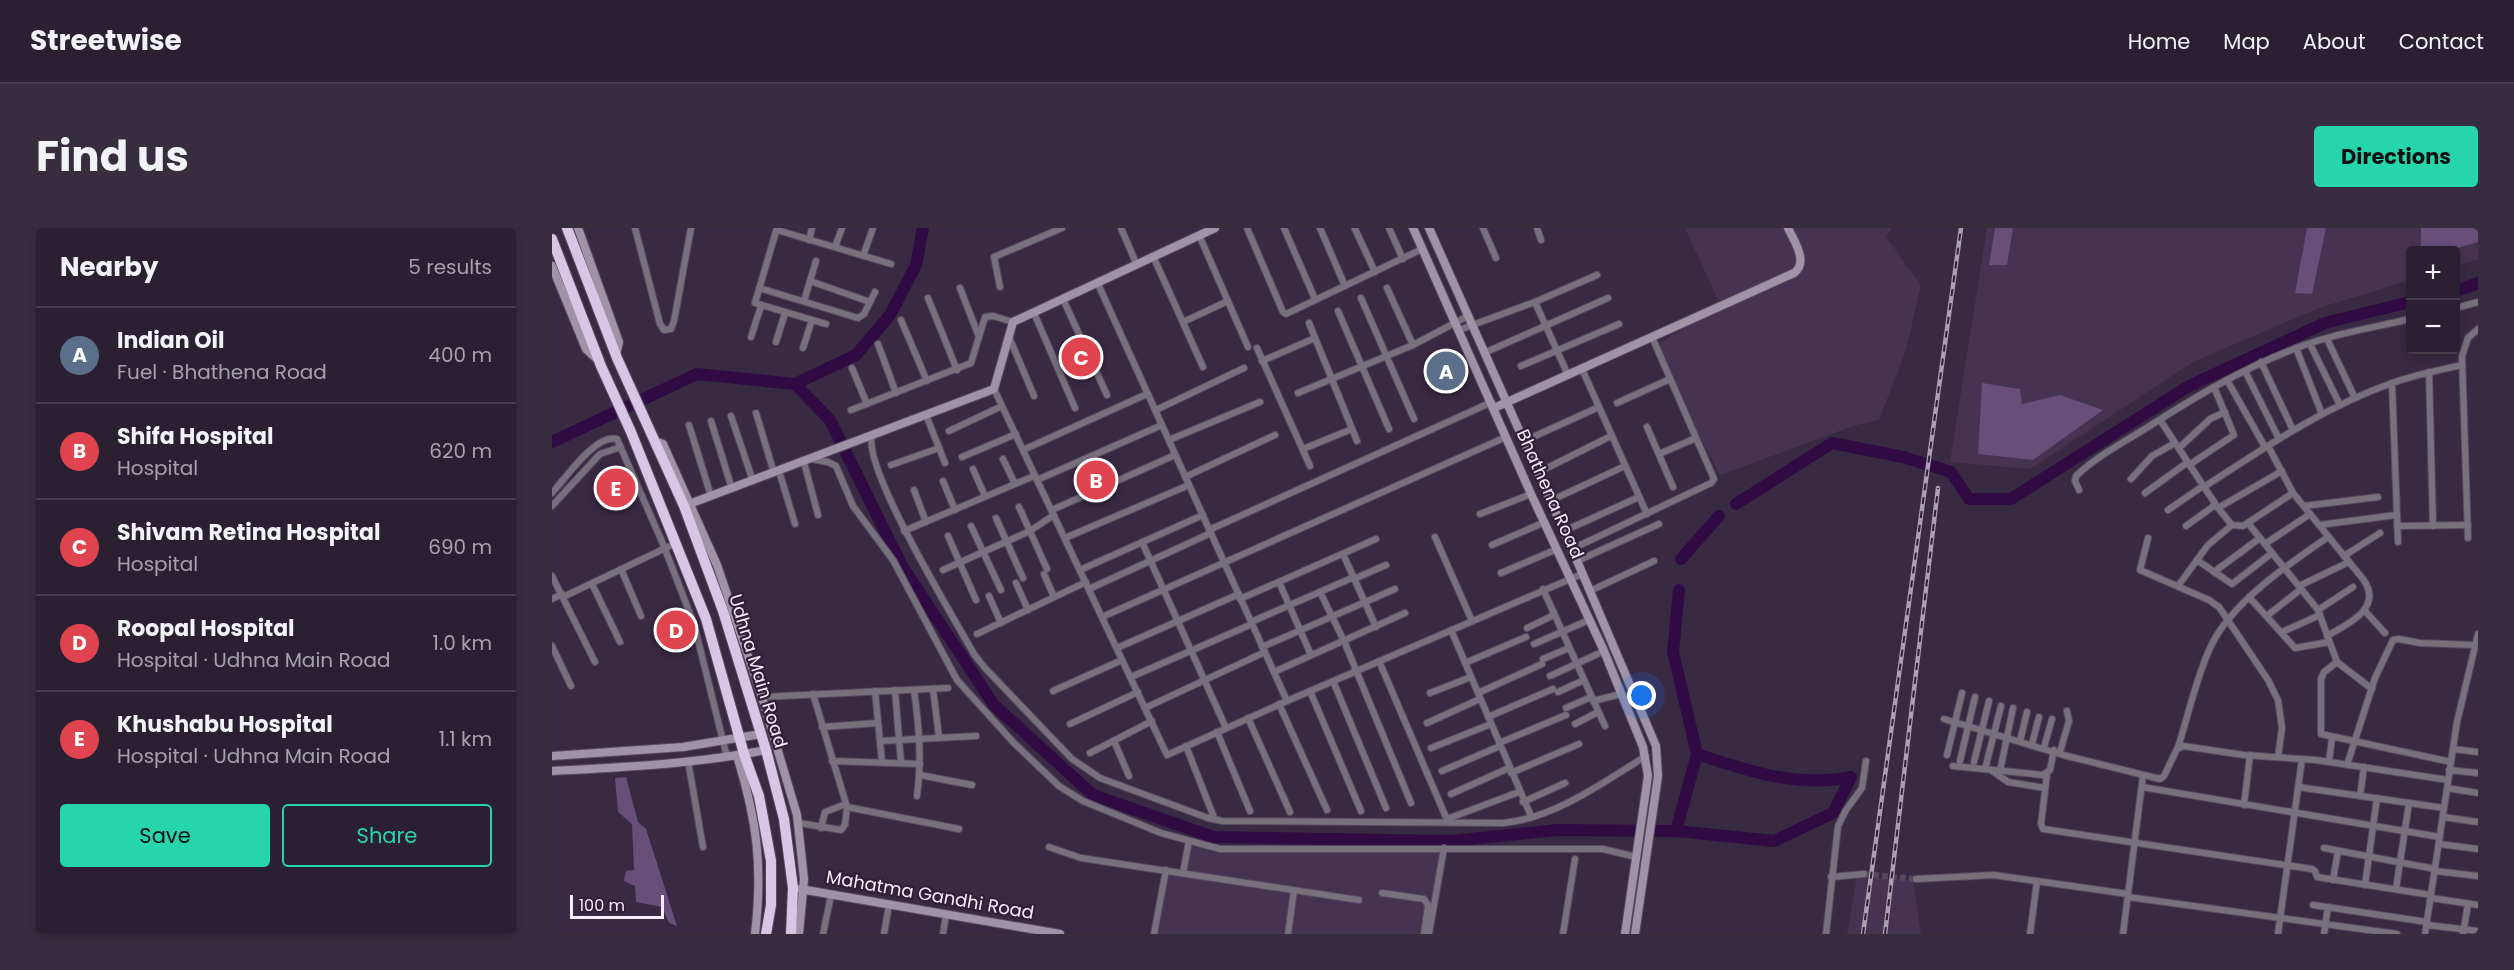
<!DOCTYPE html>
<meta charset="utf-8">
<style>
body{margin:0;font-family:Poppins,sans-serif;background:#372d3e;color:#f1f3f6}
.controls{position:absolute;right:18px;top:18px;display:grid;overflow:hidden;border-radius:6px;box-shadow:0 3px 9px #0003}
.controls button{width:54px;height:54px;display:grid;place-items:center;padding:0;border:0;border-bottom:2px solid #473e4d;background:#2b2032;color:#f1f3f6;font:30px sans-serif}
.scale{position:absolute;left:18px;bottom:15px;width:94px;box-sizing:border-box;padding-left:6px;border:3px solid #f5ecfc;border-top:0;font-size:16px;line-height:21px;white-space:nowrap;color:#f5ecfc;-webkit-text-stroke:4px #2f2038;paint-order:stroke}
.you{position:absolute;left:1090px;top:468px;width:21px;height:21px;margin:-15px;border:4px solid #fff;border-radius:50%;background:#1a73e8;box-shadow:0 0 0 9px #1a73e833}
.badge{display:grid;place-items:center;width:39px;height:39px;border-radius:50%;background:#27d5ad;color:#fff;font-size:20px;font-weight:700}
.pin{position:absolute;translate:-50% -50%;border:3px solid #fff;box-shadow:0 2px 6px #0006}
.list{margin:0;padding:0;list-style:none}
h2{display:flex;justify-content:space-between;align-items:center;height:78px;margin:0;padding:0 24px;font-size:26px}
h2 small{font-size:20px;font-weight:400;color:#a6a3ac}
.list li{display:grid;grid-template-columns:39px 1fr auto;gap:18px;align-items:center;box-sizing:border-box;height:96px;padding:0 24px;border-top:2px solid #473e4d}
.list b{display:block;font-size:22px;white-space:nowrap}
.list p{margin:0;font-size:20px;white-space:nowrap;color:#a6a3ac}
.list em{font-size:20px;font-style:normal;color:#a6a3ac}
.actions{display:flex;gap:12px;padding:18px 24px}
.actions a{flex:1;padding:14px 0;border:2px solid #27d5ad;border-radius:6px;text-align:center;font-size:21px;color:#27d5ad}
.actions .main{background:#27d5ad;color:#111}
.map{position:relative;flex:none;width:1926px;height:706px;overflow:hidden;border-radius:6px}
header{display:flex;align-items:center;gap:36px;box-sizing:border-box;height:84px;padding:0 30px;background:#2b2032;border-bottom:2px solid #473e4d}
header strong{font-size:28px}
nav{display:flex;gap:33px;margin-inline-start:auto;font-size:21px}
.intro{display:flex;align-items:center;justify-content:space-between;box-sizing:border-box;height:144px;padding:0 36px}
h1{margin:0;font-size:42px}
.button{padding:15px 27px;border-radius:6px;background:#27d5ad;color:#111;font-size:21px;font-weight:700}
main{display:flex;gap:36px;padding:0 36px}
aside{flex:1;background:#2b2032;border-radius:6px;box-shadow:0 3px 9px #0003}
.map>svg:first-child{display:block}
.built{fill:#463351}
.green{fill:#684e79}
.lines{fill:none;stroke-linecap:round;stroke-linejoin:round}
.river{stroke:#300b43;stroke-width:12}
.street-tunnel{stroke:#55475f;stroke-width:6;stroke-dasharray:6 3;stroke-linecap:butt}
.street-casing{stroke:#574961;stroke-width:8}
.secondary-casing{stroke:#574961;stroke-width:10}
.highway-casing{stroke:#574961;stroke-width:12}
.street{stroke:#77707d;stroke-width:6}
.secondary{stroke:#9f93a8;stroke-width:8}
.highway{stroke:#d9c6e7;stroke-width:10}
.rail-casing{stroke:#aba0b3;stroke-width:4.5}
.rail{stroke:#2f2038;stroke-width:2;stroke-dasharray:7;stroke-linecap:butt}
.labels{text-anchor:middle;stroke-width:4.5;stroke-linejoin:round;paint-order:stroke}
.street-label{font-size:18px;fill:#f5ecfc;stroke:#2f2038}
</style>
<header>
<strong>Streetwise</strong>
<nav><a>Home</a><a>Map</a><a>About</a><a>Contact</a></nav>
</header>
<div class="intro"><h1>Find us</h1><a class="button">Directions</a></div>
<main>
<aside>
<h2>Nearby<small>5 results</small></h2>
<ul class="list">
<li><span class="badge" style="background:#5c6f8a">A</span><div><b>Indian Oil</b><p>Fuel · Bhathena Road</p></div><em>400 m</em></li>
<li><span class="badge" style="background:#e0444e">B</span><div><b>Shifa Hospital</b><p>Hospital</p></div><em>620 m</em></li>
<li><span class="badge" style="background:#e0444e">C</span><div><b>Shivam Retina Hospital</b><p>Hospital</p></div><em>690 m</em></li>
<li><span class="badge" style="background:#e0444e">D</span><div><b>Roopal Hospital</b><p>Hospital · Udhna Main Road</p></div><em>1.0 km</em></li>
<li><span class="badge" style="background:#e0444e">E</span><div><b>Khushabu Hospital</b><p>Hospital · Udhna Main Road</p></div><em>1.1 km</em></li>
</ul>
<div class="actions"><a class="main">Save</a><a>Share</a></div>
</aside>
<div class="map">
<svg width="1926" height="706" viewBox="0 0 1926 706">
<rect width="100%" height="100%" fill="#392a43"/>
<g class="built">
<polygon points="1133,0 1340,0 1334,9 1369,57 1354,122 1327,192 1301,198 1168,247 1101,119 1169,78"/>
<polygon points="1435,0 1926,0 1926,31 1904,38 1904,22 1858,22 1858,52 1770,79 1641,134 1478,241 1398,234"/>
<polygon points="639,616 666,623 889,622 872,706 605,706 617,645 633,648"/>
<polygon points="1305,648 1361,653 1369,706 1295,706"/>
</g>
<g class="green">
<polygon points="1443,0 1461,0 1455,37 1437,37"/>
<polygon points="1755,0 1774,0 1760,66 1743,65"/>
<polygon points="1869,0 1926,0 1926,14 1899,22 1869,22"/>
<polygon points="1430,155 1468,161 1470,176 1508,167 1551,182 1481,232 1426,226"/>
<polygon points="74,549 86,594 94,601 125,698 117,695 110,679 84,674 83,658 72,653 74,643 82,642 80,596 66,584 63,550"/>
</g>
<g class="lines">
<g class="river">
<polyline points="1904,63 1926,55"/>
<polyline points="243,156 304,127 338,87 364,37 371,0"/>
<path d="M0 214 145 146 243 156 278 192 350 338 442 477 541 567 661 609 899 613 1005 602 1124 603 1222 613 1281 585 1299 549C1245 560 1196 543 1145 526L1121 424 1127 362"/>
<polyline points="1184,276 1280,215 1351,229 1399,244 1417,271 1459,271 1637,158 1773,95 1858,74"/>
<polyline points="1129,331 1167,288"/>
<polyline points="1124,603 1145,526"/>
</g>
<polyline class="street-tunnel" points="1312,646 1364,651"/>
<g class="street-casing">
<g id="street">
<polyline points="83,0 108,96 112,102 119,101 122,93 139,0"/>
<polyline points="225,0 203,75 274,96"/>
<polyline points="569,0 584,35"/>
<polyline points="695,0 731,84 734,86 870,21"/>
<polyline points="732,0 763,71"/>
<polyline points="768,0 793,58"/>
<polyline points="837,0 851,31"/>
<polyline points="931,0 944,30"/>
<polyline points="985,0 989,12"/>
<polyline points="803,1 823,44"/>
<polyline points="225,2 339,36"/>
<polyline points="647,7 696,119"/>
<polyline points="257,12 260,0"/>
<polyline points="283,19 290,0"/>
<polyline points="311,28 321,0"/>
<polyline points="601,28 651,139"/>
<polyline points="258,53 318,74"/>
<polyline points="546,56 735,473"/>
<polyline points="448,59 442,29 510,0"/>
<polyline points="207,60 306,90 312,86 323,64"/>
<polyline points="408,60 427,109"/>
<polyline points="835,60 861,117"/>
<polyline points="376,70 405,142"/>
<polyline points="809,70 862,191"/>
<polyline points="511,71 555,167"/>
<polyline points="252,73 264,33"/>
<polyline points="983,74 1016,147"/>
<polyline points="1904,80 1926,74"/>
<polyline points="786,83 837,201"/>
<polyline points="482,85 523,180"/>
<polyline points="349,92 375,153"/>
<polyline points="631,94 676,73"/>
<polyline points="757,95 805,213"/>
<polyline points="907,102 983,74 1045,47"/>
<polyline points="199,109 209,78"/>
<polyline points="457,109 482,168"/>
<polyline points="1775,111 1803,170"/>
<polyline points="224,114 233,85"/>
<polyline points="326,116 344,165"/>
<polyline points="1758,116 1788,177"/>
<polyline points="251,120 260,92"/>
<polyline points="705,120 758,238"/>
<polyline points="1744,120 1770,186"/>
<polyline points="932,125 1056,70"/>
<polyline points="710,133 763,110"/>
<polyline points="1709,134 1741,202"/>
<polyline points="969,138 1067,96"/>
<polyline points="300,140 315,176"/>
<polyline points="1030,141 1095,286"/>
<polyline points="1693,143 1727,211"/>
<polyline points="1877,144 1881,298"/>
<polyline points="1675,152 1713,219"/>
<polyline points="1840,155 1846,314"/>
<polyline points="442,161 615,527 735,473 1030,346"/>
<polyline points="746,165 861,117 916,88"/>
<polyline points="1065,175 1118,151"/>
<polyline points="299,182 419,135 433,89 441,88 461,94"/>
<polyline points="604,182 692,140"/>
<polyline points="204,185 222,245"/>
<polyline points="374,187 393,235"/>
<polyline points="179,188 201,253"/>
<polyline points="1608,192 1666,280 1680,297 1691,298 1741,265"/>
<polyline points="159,193 180,261"/>
<polyline points="137,197 159,268"/>
<polyline points="1095,199 1121,259"/>
<polyline points="397,203 450,178"/>
<path d="M320 208C311 241 402 390 422 426L433 440 520 531 529 537 548 550 656 590 670 593 951 595C1001 591 1052 554 1094 528"/>
<polyline points="617,212 708,174"/>
<polyline points="972,213 1047,179"/>
<path d="M1716 218 1741 265 1811 351C1832 380 1796 396 1775 408"/>
<polyline points="1627,220 1658,191 1673,184"/>
<polyline points="751,221 800,201"/>
<polyline points="471,222 595,166"/>
<polyline points="1107,226 1144,210"/>
<polyline points="410,229 464,206"/>
<polyline points="259,231 276,234 284,238 301,278 341,332 405,452 461,514 507,558 531,573 609,605 668,621 1051,621 1084,629"/>
<polyline points="451,231 463,256"/>
<polyline points="252,234 266,287"/>
<polyline points="339,237 387,220"/>
<polyline points="1637,237 1682,207 1662,159"/>
<polyline points="421,241 433,268"/>
<polyline points="227,243 243,296"/>
<polyline points="985,245 1059,208"/>
<polyline points="633,249 723,207"/>
<polyline points="1579,251 1600,228 1623,215"/>
<polyline points="485,252 610,197"/>
<polyline points="391,253 403,282"/>
<path d="M1652 259C1712 220 1772 179 1840 155 1862 147 1887 142 1910 137"/>
<polyline points="362,262 374,294"/>
<path d="M1527 262 1523 253 1524 248C1545 228 1572 214 1596 199 1643 169 1690 141 1742 121 1779 106 1820 100 1858 91"/>
<path d="M0 265C13 251 44 205 65 211L111 316 142 396 175 529"/>
<polyline points="1593,265 1636,234"/>
<polyline points="998,273 1073,238"/>
<polyline points="0,278 48,226 69,219"/>
<polyline points="1752,278 1826,269"/>
<polyline points="467,279 495,341"/>
<polyline points="1666,280 1730,243"/>
<polyline points="500,282 623,227"/>
<polyline points="1616,282 1651,258"/>
<polyline points="928,286 979,266"/>
<polyline points="444,290 471,350"/>
<polyline points="1696,295 1766,382 1785,434 1820,461"/>
<polyline points="1767,297 1844,287"/>
<polyline points="419,298 449,362"/>
<polyline points="1634,298 1663,277"/>
<polyline points="1845,298 1916,297"/>
<polyline points="657,302 940,174"/>
<polyline points="352,303 482,248"/>
<polyline points="1012,303 1087,269"/>
<polyline points="396,308 424,372"/>
<polyline points="883,309 920,393"/>
<polyline points="513,310 637,257"/>
<polyline points="1596,310 1588,342 1657,372 1667,379 1716,452 1726,472 1730,500 1726,529"/>
<polyline points="1916,310 1910,128 1916,110 1926,101"/>
<polyline points="590,314 674,500"/>
<polyline points="1713,316 1758,286"/>
<polyline points="940,317 993,294"/>
<polyline points="1020,321 1159,255 1162,251 1100,109"/>
<polyline points="791,326 824,399"/>
<polyline points="1792,328 1828,305"/>
<polyline points="1645,332 1680,356 1720,325"/>
<polyline points="1025,333 1107,296"/>
<polyline points="69,341 89,388"/>
<polyline points="391,342 478,303 502,287"/>
<polyline points="528,342 651,287"/>
<polyline points="1662,344 1708,310"/>
<polyline points="949,345 1005,321"/>
<polyline points="492,346 502,369"/>
<polyline points="0,348 43,434"/>
<polyline points="802,351 834,337"/>
<polyline points="727,354 759,427"/>
<polyline points="464,355 476,382"/>
<polyline points="40,356 68,414"/>
<polyline points="1626,358 1656,317 1680,297"/>
<polyline points="1747,358 1797,334"/>
<polyline points="537,361 659,305"/>
<polyline points="991,361 1053,498"/>
<polyline points="1038,363 1102,333"/>
<polyline points="768,364 792,413 859,575"/>
<polyline points="437,368 449,395"/>
<polyline points="11,369 124,315"/>
<polyline points="1697,369 1743,420 1777,414"/>
<polyline points="0,371 10,366"/>
<polyline points="688,371 824,311"/>
<polyline points="1766,382 1801,359"/>
<polyline points="1812,382 1833,405"/>
<polyline points="1716,387 1749,361"/>
<polyline points="550,389 954,209"/>
<polyline points="699,394 802,349"/>
<polyline points="975,400 1002,387"/>
<polyline points="899,402 979,588"/>
<polyline points="1730,404 1768,387"/>
<polyline points="425,406 534,354"/>
<polyline points="982,416 1037,392"/>
<polyline points="0,418 19,458"/>
<polyline points="710,419 843,361"/>
<polyline points="565,420 687,366"/>
<polyline points="991,431 1017,420"/>
<polyline points="827,433 896,594"/>
<polyline points="1785,434 1772,444 1769,451 1769,506 1899,534"/>
<polyline points="913,435 974,409"/>
<polyline points="722,444 853,385"/>
<polyline points="998,448 1052,423"/>
<polyline points="579,449 700,396"/>
<polyline points="781,453 834,580"/>
<polyline points="381,461 387,509"/>
<polyline points="343,462 349,535"/>
<path d="M362 462C367 498 370 532 365 568"/>
<polyline points="323,463 330,534"/>
<polyline points="501,463 570,432"/>
<polyline points="758,463 809,583"/>
<polyline points="1006,464 1032,452"/>
<polyline points="878,465 919,449"/>
<polyline points="926,465 990,436"/>
<polyline points="210,469 396,460"/>
<polyline points="1041,473 1069,466"/>
<polyline points="727,476 775,582"/>
<polyline points="593,480 713,424"/>
<polyline points="1014,480 1039,469"/>
<polyline points="936,489 1001,461"/>
<polyline points="696,490 738,584"/>
<polyline points="1392,491 1511,527 1608,551 1612,548 1625,521 1631,518 1692,527 1764,532 1896,552"/>
<polyline points="875,495 928,471"/>
<polyline points="518,496 586,464"/>
<polyline points="1023,496 1046,484"/>
<polyline points="270,499 326,495"/>
<polyline points="665,504 698,583"/>
<polyline points="328,513 424,508"/>
<polyline points="562,513 577,548"/>
<polyline points="1468,513 1475,484"/>
<polyline points="947,515 1014,487"/>
<polyline points="1480,516 1487,489"/>
<polyline points="634,518 661,587"/>
<polyline points="1492,519 1500,491"/>
<path d="M1626 519C1637 486 1644 449 1659 418 1679 375 1738 335 1776 309"/>
<polyline points="879,520 939,496"/>
<polyline points="1901,521 1926,524"/>
<polyline points="1508,524 1517,493 1515,483"/>
<polyline points="538,525 600,493"/>
<polyline points="1395,527 1410,465"/>
<polyline points="136,533 151,619"/>
<polyline points="280,533 368,536"/>
<polyline points="1408,533 1423,469"/>
<polyline points="1422,534 1437,473"/>
<polyline points="1777,534 1780,510"/>
<polyline points="1795,537 1823,450 1841,412 1847,411 1868,415 1922,417"/>
<polyline points="1401,538 1491,547 1498,542 1502,522"/>
<polyline points="1433,541 1449,478"/>
<polyline points="1439,542 1456,554 1493,560"/>
<polyline points="1897,542 1926,545"/>
<polyline points="890,543 948,518"/>
<polyline points="1448,543 1461,480"/>
<polyline points="959,545 1027,516"/>
<polyline points="1495,546 1489,596 1491,601 1760,641 1763,643 1765,649 1879,667"/>
<polyline points="368,547 420,557"/>
<polyline points="1590,559 1888,609"/>
<polyline points="1746,559 1892,580"/>
<polyline points="1895,560 1926,565"/>
<polyline points="899,566 957,540"/>
<polyline points="1808,568 1812,539"/>
<polyline points="971,574 1013,555"/>
<polyline points="1692,577 1698,527"/>
<polyline points="295,579 407,601"/>
<polyline points="1891,589 1926,594"/>
<polyline points="895,591 967,564"/>
<polyline points="247,595 289,602 293,597 295,579 261,466"/>
<polyline points="269,600 273,584 294,576"/>
<polyline points="1887,616 1926,621"/>
<polyline points="497,619 529,630 807,672"/>
<polyline points="1772,620 1883,641"/>
<polyline points="1883,643 1926,648"/>
<polyline points="631,645 637,613"/>
<polyline points="1279,649 1312,646"/>
<polyline points="1364,651 1442,647 1576,666"/>
<polyline points="1781,652 1786,623"/>
<polyline points="1813,657 1825,570"/>
<polyline points="1844,661 1857,575"/>
<polyline points="830,665 872,671 876,677 872,706"/>
<polyline points="1576,669 1845,706"/>
<polyline points="1879,670 1926,677"/>
<polyline points="1761,677 1875,694"/>
<polyline points="1875,697 1926,703"/>
<polyline points="271,706 279,667"/>
<polyline points="332,706 337,677"/>
<polyline points="391,706 394,686"/>
<polyline points="602,706 614,642"/>
<polyline points="736,706 742,662"/>
<polyline points="877,706 892,620"/>
<polyline points="1011,706 1023,631"/>
<polyline points="1274,706 1286,598 1294,582 1310,560 1314,533"/>
<polyline points="1478,706 1485,653"/>
<polyline points="1571,706 1591,547"/>
<polyline points="1726,706 1750,531"/>
<polyline points="1772,706 1776,679"/>
<polyline points="1873,706 1905,494 1926,406"/>
<polyline points="1911,706 1916,676"/>
</g>
</g>
<g class="secondary-casing">
<g id="secondary">
<polyline points="26,0 67,114 64,127"/>
<polyline points="861,0 979,266 1052,423 1091,519 1096,548 1073,706"/>
<polyline points="877,0 1020,321 1104,518 1106,548 1083,706"/>
<polyline points="0,38 34,121 46,132"/>
<path d="M942 180 1242 45C1257 34 1242 13 1236 0"/>
<polyline points="103,213 111,216 165,337 210,469 245,587 252,651 247,706"/>
<polyline points="132,278 442,161 461,94 663,0"/>
<polyline points="0,528 131,519 209,506"/>
<path d="M185 528C205 592 211 639 203 706"/>
<path d="M0 543C71 539 144 536 214 522"/>
<polyline points="248,661 508,706"/>
</g>
</g>
<g class="highway-casing">
<g id="highway">
<polyline points="15,0 65,130 132,278 171,383 214,522 232,591 241,660 239,706"/>
<polyline points="0,11 49,138 79,204 154,391 192,526 207,568 219,633 219,677 214,706"/>
</g>
</g>
<use href="#street" class="street"/>
<use href="#secondary" class="secondary"/>
<use href="#highway" class="highway"/>
<g class="rail-casing">
<g id="rail">
<polyline points="1311,706 1409,0"/>
<polyline points="1333,706 1386,260"/>
</g>
</g>
<use href="#rail" class="rail"/>
</g>
<g class="labels">
<g class="street-label">
<text transform="translate(998 266) rotate(66)" y="6">Bhathena Road</text>
<text transform="translate(206 443) rotate(73)" y="6">Udhna Main Road</text>
<text transform="translate(378 667) rotate(10)" y="6">Mahatma Gandhi Road</text>
</g>
</g>
</svg>
<div class="controls">
<button>+</button>
<button>−</button>
</div>
<div class="scale">100 m</div>
<div class="you"></div>
<div class="pin badge" style="left:894px;top:143px;background:#5c6f8a">A</div>
<div class="pin badge" style="left:544px;top:252px;background:#e0444e">B</div>
<div class="pin badge" style="left:529px;top:129px;background:#e0444e">C</div>
<div class="pin badge" style="left:124px;top:402px;background:#e0444e">D</div>
<div class="pin badge" style="left:64px;top:260px;background:#e0444e">E</div>
</div>
</main>
